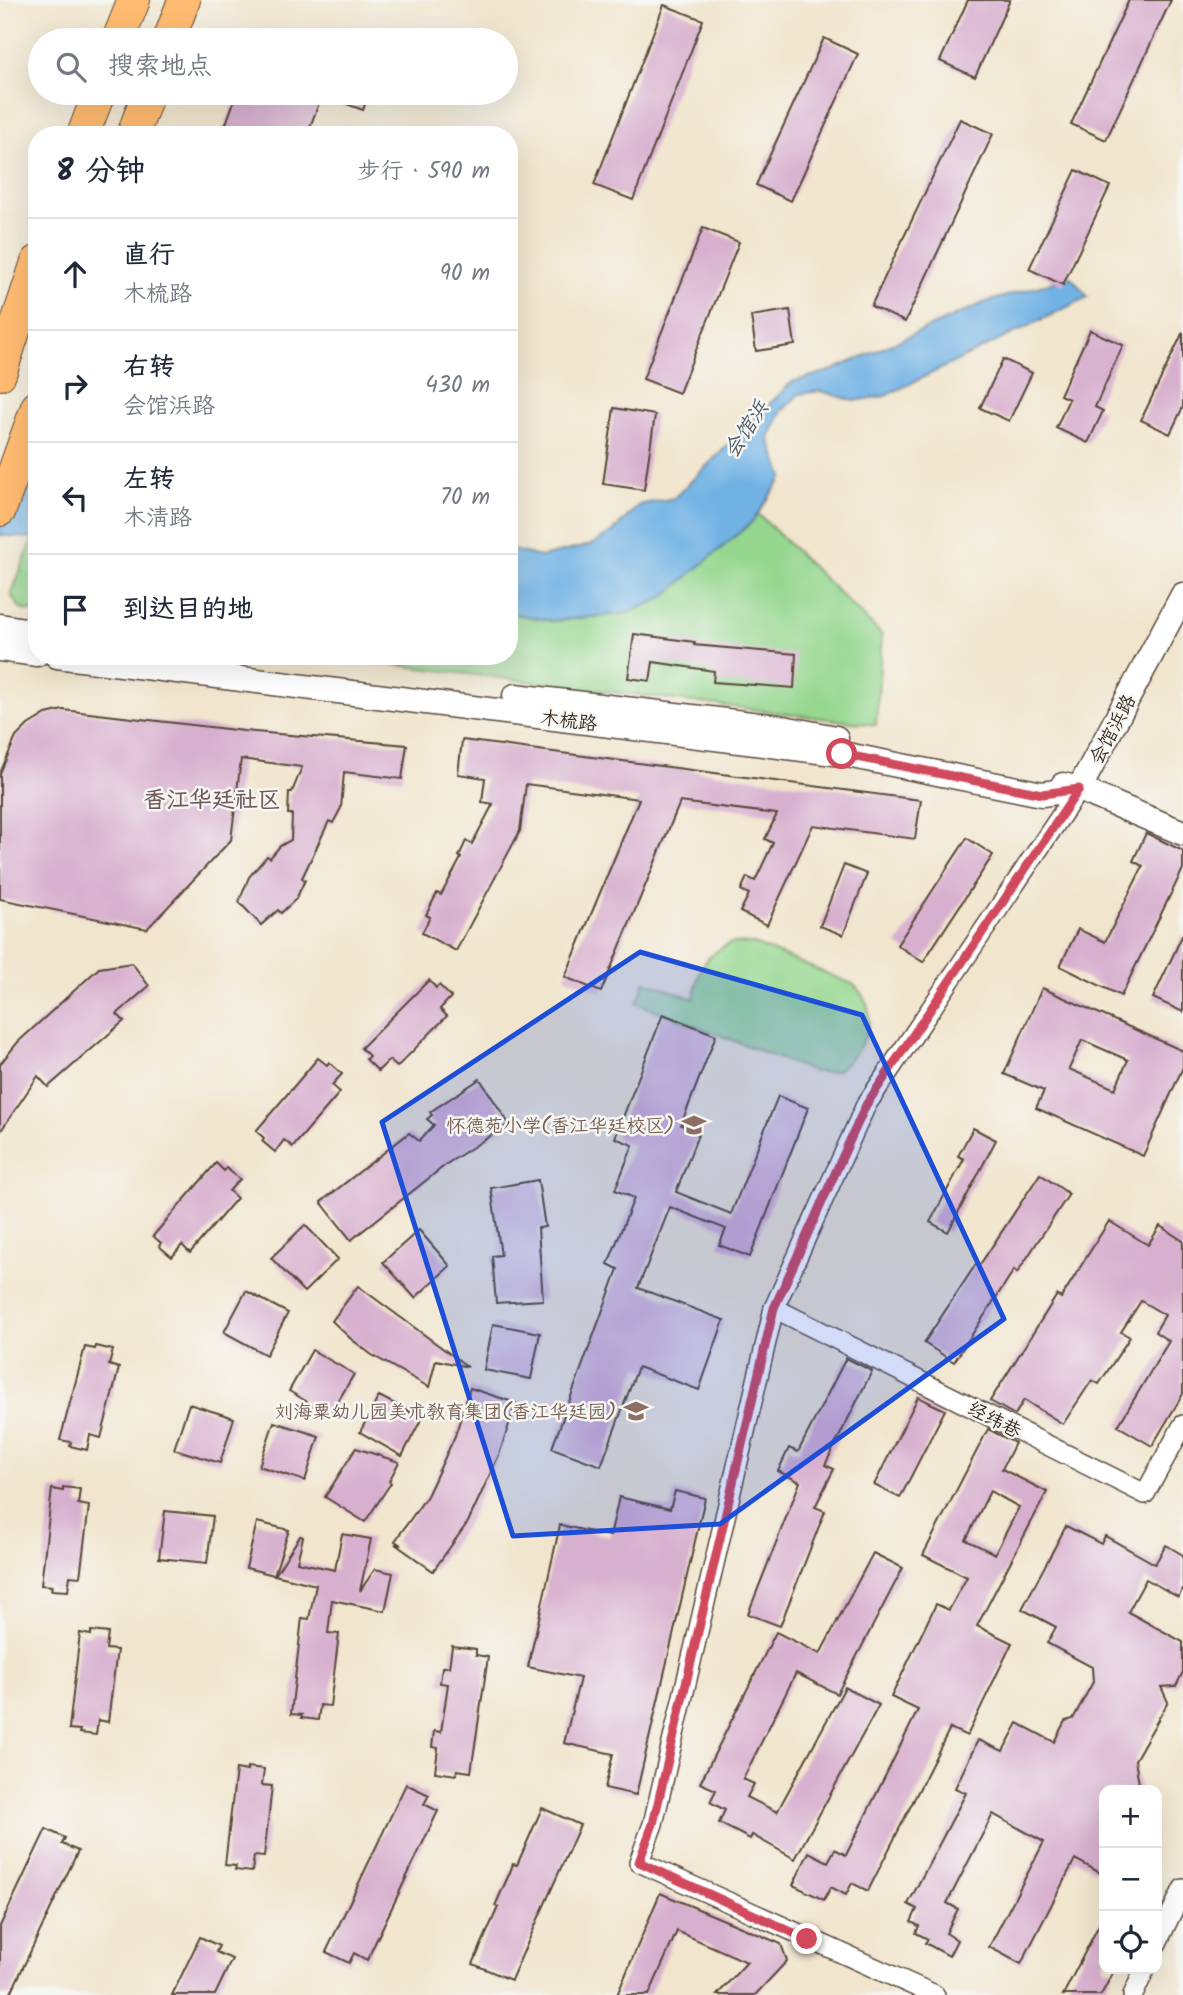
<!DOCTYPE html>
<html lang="zh">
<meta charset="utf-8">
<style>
body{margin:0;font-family:Kalam,"LXGW WenKai TC",sans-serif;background:#f6f6f7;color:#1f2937}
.controls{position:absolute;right:21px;bottom:21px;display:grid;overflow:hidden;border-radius:14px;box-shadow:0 7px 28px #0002}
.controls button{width:63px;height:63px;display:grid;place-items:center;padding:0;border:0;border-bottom:2px solid #e0e1e3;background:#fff;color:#1f2937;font:35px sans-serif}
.stop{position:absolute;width:21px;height:21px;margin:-16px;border:5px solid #d1495b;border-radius:50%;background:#fff}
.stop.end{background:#d1495b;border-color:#fff;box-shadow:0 2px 7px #0008}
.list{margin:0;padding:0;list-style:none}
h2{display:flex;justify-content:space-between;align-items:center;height:91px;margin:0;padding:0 28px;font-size:30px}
h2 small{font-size:23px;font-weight:400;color:#747a83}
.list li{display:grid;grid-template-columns:46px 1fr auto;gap:21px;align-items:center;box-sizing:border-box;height:112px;padding:0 28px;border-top:2px solid #e0e1e3}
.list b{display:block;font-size:26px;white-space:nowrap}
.list p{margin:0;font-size:23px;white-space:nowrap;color:#747a83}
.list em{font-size:23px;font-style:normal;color:#747a83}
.icon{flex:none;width:38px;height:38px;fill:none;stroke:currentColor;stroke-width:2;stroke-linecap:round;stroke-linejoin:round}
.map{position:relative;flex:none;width:1183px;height:1995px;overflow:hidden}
.search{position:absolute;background:#fff;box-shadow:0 7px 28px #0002;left:28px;top:28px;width:490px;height:77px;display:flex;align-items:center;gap:18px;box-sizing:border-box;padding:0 24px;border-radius:38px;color:#747a83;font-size:26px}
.panel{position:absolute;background:#fff;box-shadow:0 7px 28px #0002;left:28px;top:126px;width:490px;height:539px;border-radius:28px}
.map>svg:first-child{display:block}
.green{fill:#95d78f;stroke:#688056;stroke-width:2}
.water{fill:#71b2e5;stroke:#566e82;stroke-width:2}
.building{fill:#d8b0cf;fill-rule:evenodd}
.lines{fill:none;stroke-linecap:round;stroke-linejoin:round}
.minor-casing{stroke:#564638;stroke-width:22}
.tertiary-casing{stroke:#564638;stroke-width:27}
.primary-casing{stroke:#564638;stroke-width:34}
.minor{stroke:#fff;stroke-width:19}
.tertiary{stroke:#fff;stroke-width:24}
.primary{stroke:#ffbb71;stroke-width:32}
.route{stroke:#d1495b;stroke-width:9}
.marked{fill:#1d4ed8;fill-opacity:0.2;stroke:#1d4ed8;stroke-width:5;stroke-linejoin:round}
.labels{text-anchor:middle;stroke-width:5;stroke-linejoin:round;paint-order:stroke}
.street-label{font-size:19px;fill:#3b2a1e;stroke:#f6f6f2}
.education-label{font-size:19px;fill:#785e54;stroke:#f6f6f2;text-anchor:end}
.water-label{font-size:21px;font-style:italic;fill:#4e5a64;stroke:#f6f6f2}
.quarter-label{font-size:23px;font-weight:bold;fill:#72595c;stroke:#f6f6f2}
</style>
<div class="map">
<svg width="1183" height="1995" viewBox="0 0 1183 1995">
<rect width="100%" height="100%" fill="#f6f6f2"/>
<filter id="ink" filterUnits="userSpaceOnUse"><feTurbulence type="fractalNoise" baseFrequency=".0143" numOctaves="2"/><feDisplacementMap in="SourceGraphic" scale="14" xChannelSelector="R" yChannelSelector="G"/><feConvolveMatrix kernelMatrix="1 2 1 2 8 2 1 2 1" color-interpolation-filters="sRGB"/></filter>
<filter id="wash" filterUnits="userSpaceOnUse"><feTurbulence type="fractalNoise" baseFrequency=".00686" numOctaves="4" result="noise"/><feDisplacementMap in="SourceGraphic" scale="28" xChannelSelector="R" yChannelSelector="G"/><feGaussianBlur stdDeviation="1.57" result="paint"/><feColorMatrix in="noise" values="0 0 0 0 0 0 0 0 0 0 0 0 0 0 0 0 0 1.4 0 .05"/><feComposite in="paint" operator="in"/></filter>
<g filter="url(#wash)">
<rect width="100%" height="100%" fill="#f1e5cd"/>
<g class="green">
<polygon points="758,514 882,635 876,725 325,656 509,656 509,613 552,621 628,613 661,598 751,522"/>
<polygon points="33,539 37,539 37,612 21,609 11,595"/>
<path d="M731 943 754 944 853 984C875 1005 873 1029 856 1052 851 1058 843 1068 836 1071 830 1073 820 1072 814 1072L637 1003 645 981 694 999C698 969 703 956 731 943Z"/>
</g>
<g class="water">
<polygon points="1071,277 1088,297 885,396 854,401 821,391 799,394 781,412 769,438 783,477 752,522 661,599 628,613 552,621 509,613 509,549 541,557 590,545 613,532 639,505 674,498 792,382 833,370 986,302"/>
<polygon points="0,479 37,482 37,539 0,535"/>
</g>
<g id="blocks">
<g class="building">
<polygon points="968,0 1010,0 975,77 940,61"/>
<polygon points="1129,0 1171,0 1106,140 1071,124"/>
<polygon points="664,5 703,20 633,200 594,185"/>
<polygon points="824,38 858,54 791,201 756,185"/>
<polygon points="237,93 369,93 363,110 322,95 307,135 222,135"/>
<polygon points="960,119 993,134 905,322 871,306"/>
<polygon points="1076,170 1110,186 1063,285 1029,269"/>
<polygon points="703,228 739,242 679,393 643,379"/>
<polygon points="790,310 795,345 756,351 751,316"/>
<polygon points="1090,330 1123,345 1095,407 1103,411 1088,443 1056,428 1069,399 1060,395"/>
<polygon points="1183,332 1183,407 1170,434 1141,420"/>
<polygon points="1003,359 1032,373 1009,421 980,408"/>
<polygon points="614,408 655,415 644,490 603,484"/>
<polygon points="634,634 695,642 694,645 796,654 794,688 713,682 714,671 653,662 650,681 628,678"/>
<polygon points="63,710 244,731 407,745 402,779 344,772 341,808 333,823 329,821 302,878 305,880 296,899 281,913 278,910 261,925 239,902 249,877 267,856 270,858 280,846 291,840 292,814 288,814 289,792 292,792 302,767 241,759 231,840 147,929 0,899 0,773 16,737 28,725 46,714"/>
<polygon points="462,740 921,800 915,839 813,825 767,925 740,912 749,894 741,890 747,877 755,881 773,843 765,839 777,814 680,802 601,992 565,977 639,799 526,784 520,831 456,951 422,933 430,917 426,915 437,893 441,895 461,858 459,856 466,841 472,844 493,804 482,802 485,778 458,774"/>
<polygon points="1146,833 1183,851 1183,869 1121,996 1060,966 1078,929 1105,942 1143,866 1133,861"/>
<polygon points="967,838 993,855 923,962 897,945"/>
<polygon points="844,865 867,874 843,935 820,926"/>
<polygon points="1183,934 1183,1012 1153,998"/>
<polygon points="132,963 149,986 117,1014 124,1021 48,1087 38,1076 0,1132 0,1064 18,1042 99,968"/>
<polygon points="429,980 436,988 439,985 451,997 440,1009 447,1016 397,1067 389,1060 378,1071 366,1059 369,1056 361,1048"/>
<path d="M1042 988 1183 1051V1067L1143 1156 1036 1108 1044 1091 1004 1074ZM1082 1040 1128 1060 1115 1089 1069 1069Z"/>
<polygon points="663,1014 716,1035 681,1125 699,1132 676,1192 731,1214 778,1096 808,1108 750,1257 719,1245 726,1229 670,1207 638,1288 724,1320 699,1390 638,1367 601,1466 552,1448 618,1269 608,1264 634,1198 615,1190 633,1145 615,1138"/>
<polygon points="318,1058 327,1065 329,1062 342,1074 332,1085 340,1092 293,1147 284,1140 275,1152 262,1141 264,1138 256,1131"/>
<polygon points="480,1079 509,1124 448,1163 351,1240 321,1202 409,1133 419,1141 434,1125 427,1119 432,1115 430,1112"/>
<polygon points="973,1128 996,1140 948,1232 930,1222 964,1159 958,1156"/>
<polygon points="216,1163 224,1171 226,1168 240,1179 229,1191 237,1198 190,1253 182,1245 172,1257 159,1246 161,1243 153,1236"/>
<polygon points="1040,1174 1069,1194 1017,1273 1014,1270 954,1362 924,1343 976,1264 979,1266"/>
<polygon points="538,1180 545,1227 538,1228 543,1300 496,1303 492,1256 501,1255 491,1188"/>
<polygon points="1109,1221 1148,1245 1160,1226 1183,1241 1183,1394 1152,1446 1118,1426 1169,1341 1155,1332 1165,1315 1141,1301 1121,1332 1130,1337 1099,1384 1092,1380 1063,1424 1024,1400 1015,1415 990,1401 1057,1295 1061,1298"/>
<polygon points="305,1225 338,1259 304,1292 271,1258"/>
<polygon points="419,1230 450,1266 415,1298 383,1262"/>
<polygon points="358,1286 396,1314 468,1367 436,1360 429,1387 372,1355 351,1339 332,1321"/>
<polygon points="246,1291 288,1313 266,1355 224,1332"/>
<polygon points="493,1324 540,1333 531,1379 484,1370"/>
<polygon points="96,1346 113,1350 109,1365 119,1368 101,1438 90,1435 87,1450 70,1446 71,1442 60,1440 85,1347 95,1349"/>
<polygon points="312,1350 354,1374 330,1415 289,1391"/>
<polygon points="846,1358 872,1371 825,1465 834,1469 815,1507 825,1511 780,1626 748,1614 800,1482 778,1471 789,1448 798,1452"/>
<polygon points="470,1388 516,1403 499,1455 468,1522 433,1571 395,1544 401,1545 395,1541 427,1496 455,1436"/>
<polygon points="379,1396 422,1418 402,1456 360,1432"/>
<polygon points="918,1397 945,1410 900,1498 874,1485"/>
<polygon points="189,1404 234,1418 220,1463 174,1449"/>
<polygon points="274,1422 319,1436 305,1481 259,1466"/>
<path d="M988 1429 1015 1443 1002 1469 1047 1492 977 1626 1012 1643 967 1736 950 1728 868 1891 852 1883 846 1895 831 1887 824 1900 793 1885 809 1852 828 1862 835 1849 846 1855 918 1710 891 1697 936 1604 949 1610 967 1577 923 1555ZM990 1491 1019 1507 995 1554 966 1540Z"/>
<polygon points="356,1448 399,1462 389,1481 391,1483 365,1522 325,1497"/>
<polygon points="63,1487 80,1489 78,1504 89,1506 80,1577 70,1576 68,1591 51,1590 52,1586 41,1585 52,1489 63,1491"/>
<polygon points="675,1491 705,1498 636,1795 605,1788 613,1754 564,1743 580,1678 528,1667 560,1525 610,1536 619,1497 670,1509"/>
<polygon points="165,1511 213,1516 207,1563 159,1558"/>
<polygon points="257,1522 289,1530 274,1575 246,1568"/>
<polygon points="1066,1526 1101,1544 1105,1536 1155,1564 1166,1545 1183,1555 1183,1589 1178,1597 1146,1579 1128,1612 1183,1642 1183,1672 1176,1686 1161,1687 1168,1702 1135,1760 1140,1790 1104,1790 1104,1875 1075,1859 1021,1964 989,1947 1044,1842 993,1814 947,1903 958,1909 946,1933 957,1940 949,1956 925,1943 928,1939 916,1933 919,1926 911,1922 917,1909 908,1904 966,1793 955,1788 978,1740 1003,1751 1018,1723 1054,1742 1065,1721 1073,1719 1093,1682 1092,1667 1047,1643 1056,1627 1022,1609"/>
<polygon points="342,1534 371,1539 360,1591 375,1569 393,1573 385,1611 332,1600 328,1633 339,1634 330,1706 320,1705 318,1720 301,1718 302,1715 291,1714 302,1618 309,1619 316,1585 275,1575 300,1536 303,1537 297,1562 335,1570"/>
<polygon points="873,1553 903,1568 837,1694 796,1673 743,1779 754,1784 747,1797 777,1812 845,1687 879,1705 795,1859 752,1835 750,1839 719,1823 725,1810 710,1802 716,1790 700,1783 776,1632 820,1654"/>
<polygon points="91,1631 108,1633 106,1649 117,1650 108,1722 98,1720 96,1735 79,1733 80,1730 69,1729 80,1633 91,1635"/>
<polygon points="452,1646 476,1649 476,1655 488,1657 471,1772 457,1770 456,1775 435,1772 438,1748 432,1747 434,1731 441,1732 448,1684 440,1683 442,1667 449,1667"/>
<polygon points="247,1767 264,1769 262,1785 272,1786 264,1857 254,1856 252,1872 235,1870 236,1866 225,1865 236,1769 247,1771"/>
<polygon points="406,1784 429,1795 424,1804 438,1811 367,1960 354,1953 349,1963 326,1952"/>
<polygon points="542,1808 580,1825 511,1980 473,1964 498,1907 495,1906 510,1872 513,1864 517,1865"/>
<polygon points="46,1829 65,1838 62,1844 78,1851 10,1995 0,1995 0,1926"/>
<polygon points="660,1893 781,1944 787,1961 755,1995 717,1995 747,1962 677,1931 649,1995 617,1995"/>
<polygon points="1104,1915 1104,1969 1115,1969 1101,1995 1063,1995"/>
<polygon points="200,1937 219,1946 216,1952 232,1959 215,1995 172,1995"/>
</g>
</g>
</g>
<g filter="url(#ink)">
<use href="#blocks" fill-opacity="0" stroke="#564638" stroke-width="2"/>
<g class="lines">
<g class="minor-casing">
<g id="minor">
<polyline points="774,1308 1145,1494 1183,1425"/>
<polyline points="1157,1943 1183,1889"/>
<polyline points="935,1995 639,1862 653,1824 774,1308 866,1105 1079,789"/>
<polyline points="1133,1995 1145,1969"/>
</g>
</g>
<g class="tertiary-casing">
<g id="tertiary">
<polyline points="0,626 37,632"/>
<polyline points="0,649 37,654"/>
<polyline points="57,656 842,754 1042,794 1079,789"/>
<polyline points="515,696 778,727 836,738"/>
<polyline points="1063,785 1079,789 1183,833"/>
<polyline points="1079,789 1183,595"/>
</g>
</g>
<g class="primary-casing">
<g id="primary">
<polyline points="118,40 134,0"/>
<polyline points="169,40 184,0"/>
<polyline points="83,135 99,93"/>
<polyline points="133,135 148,93"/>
<polyline points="0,374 37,262"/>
<polyline points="0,510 37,407"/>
</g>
</g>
<use href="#minor" class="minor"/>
<use href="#tertiary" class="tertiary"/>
<use href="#primary" class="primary"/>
</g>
</g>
<g class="lines" filter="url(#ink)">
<polyline class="route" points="807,1939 639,1862 653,1824 774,1308 866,1105 1079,789 1042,794 842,754"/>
</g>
<path class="marked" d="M640 952 862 1015 1004 1319 720 1524 513 1536 382 1122Z"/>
<defs>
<g id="school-bare" transform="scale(1.89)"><path d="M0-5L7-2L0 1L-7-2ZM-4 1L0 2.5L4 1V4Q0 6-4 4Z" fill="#8d6e63" stroke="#f6f6f2" stroke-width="2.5" paint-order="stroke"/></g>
</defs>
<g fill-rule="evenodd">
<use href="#school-bare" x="694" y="1125"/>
<use href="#school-bare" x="636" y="1411"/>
</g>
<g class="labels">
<g class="street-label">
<text transform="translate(569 720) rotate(7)" y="7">木梳路</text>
<text transform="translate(1112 729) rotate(-62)" y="7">会馆浜路</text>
<text transform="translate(995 1419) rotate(27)" y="7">经纬巷</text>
</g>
<g class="education-label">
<text x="674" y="1132">怀德苑小学(香江华廷校区)</text>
<text x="616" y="1418">刘海粟幼儿园美术教育集团(香江华廷园)</text>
</g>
<g class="water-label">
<text transform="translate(746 429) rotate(-57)" y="7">会馆浜</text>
</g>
<g class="quarter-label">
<text x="212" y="807">香江华廷社区</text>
</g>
</g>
</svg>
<div class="controls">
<button>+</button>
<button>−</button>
<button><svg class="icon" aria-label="locate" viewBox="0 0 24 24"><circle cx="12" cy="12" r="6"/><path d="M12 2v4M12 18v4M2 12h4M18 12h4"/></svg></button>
</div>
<div class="stop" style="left:842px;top:754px"></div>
<div class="stop end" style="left:807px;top:1939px"></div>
<div class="search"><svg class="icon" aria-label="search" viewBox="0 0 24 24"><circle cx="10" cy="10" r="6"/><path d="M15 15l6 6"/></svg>搜索地点</div>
<section class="panel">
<h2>8 分钟<small>步行 · 590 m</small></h2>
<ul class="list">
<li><svg class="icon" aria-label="ahead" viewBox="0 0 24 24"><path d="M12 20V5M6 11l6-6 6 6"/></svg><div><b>直行</b><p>木梳路</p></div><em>90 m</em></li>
<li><svg class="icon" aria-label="right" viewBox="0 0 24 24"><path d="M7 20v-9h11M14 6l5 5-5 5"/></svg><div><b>右转</b><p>会馆浜路</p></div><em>430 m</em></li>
<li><svg class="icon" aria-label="left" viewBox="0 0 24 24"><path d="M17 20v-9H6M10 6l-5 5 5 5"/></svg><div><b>左转</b><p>木清路</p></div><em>70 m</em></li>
<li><svg class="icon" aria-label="arrive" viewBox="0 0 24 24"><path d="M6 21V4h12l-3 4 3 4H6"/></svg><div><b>到达目的地</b></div></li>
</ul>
</section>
</div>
